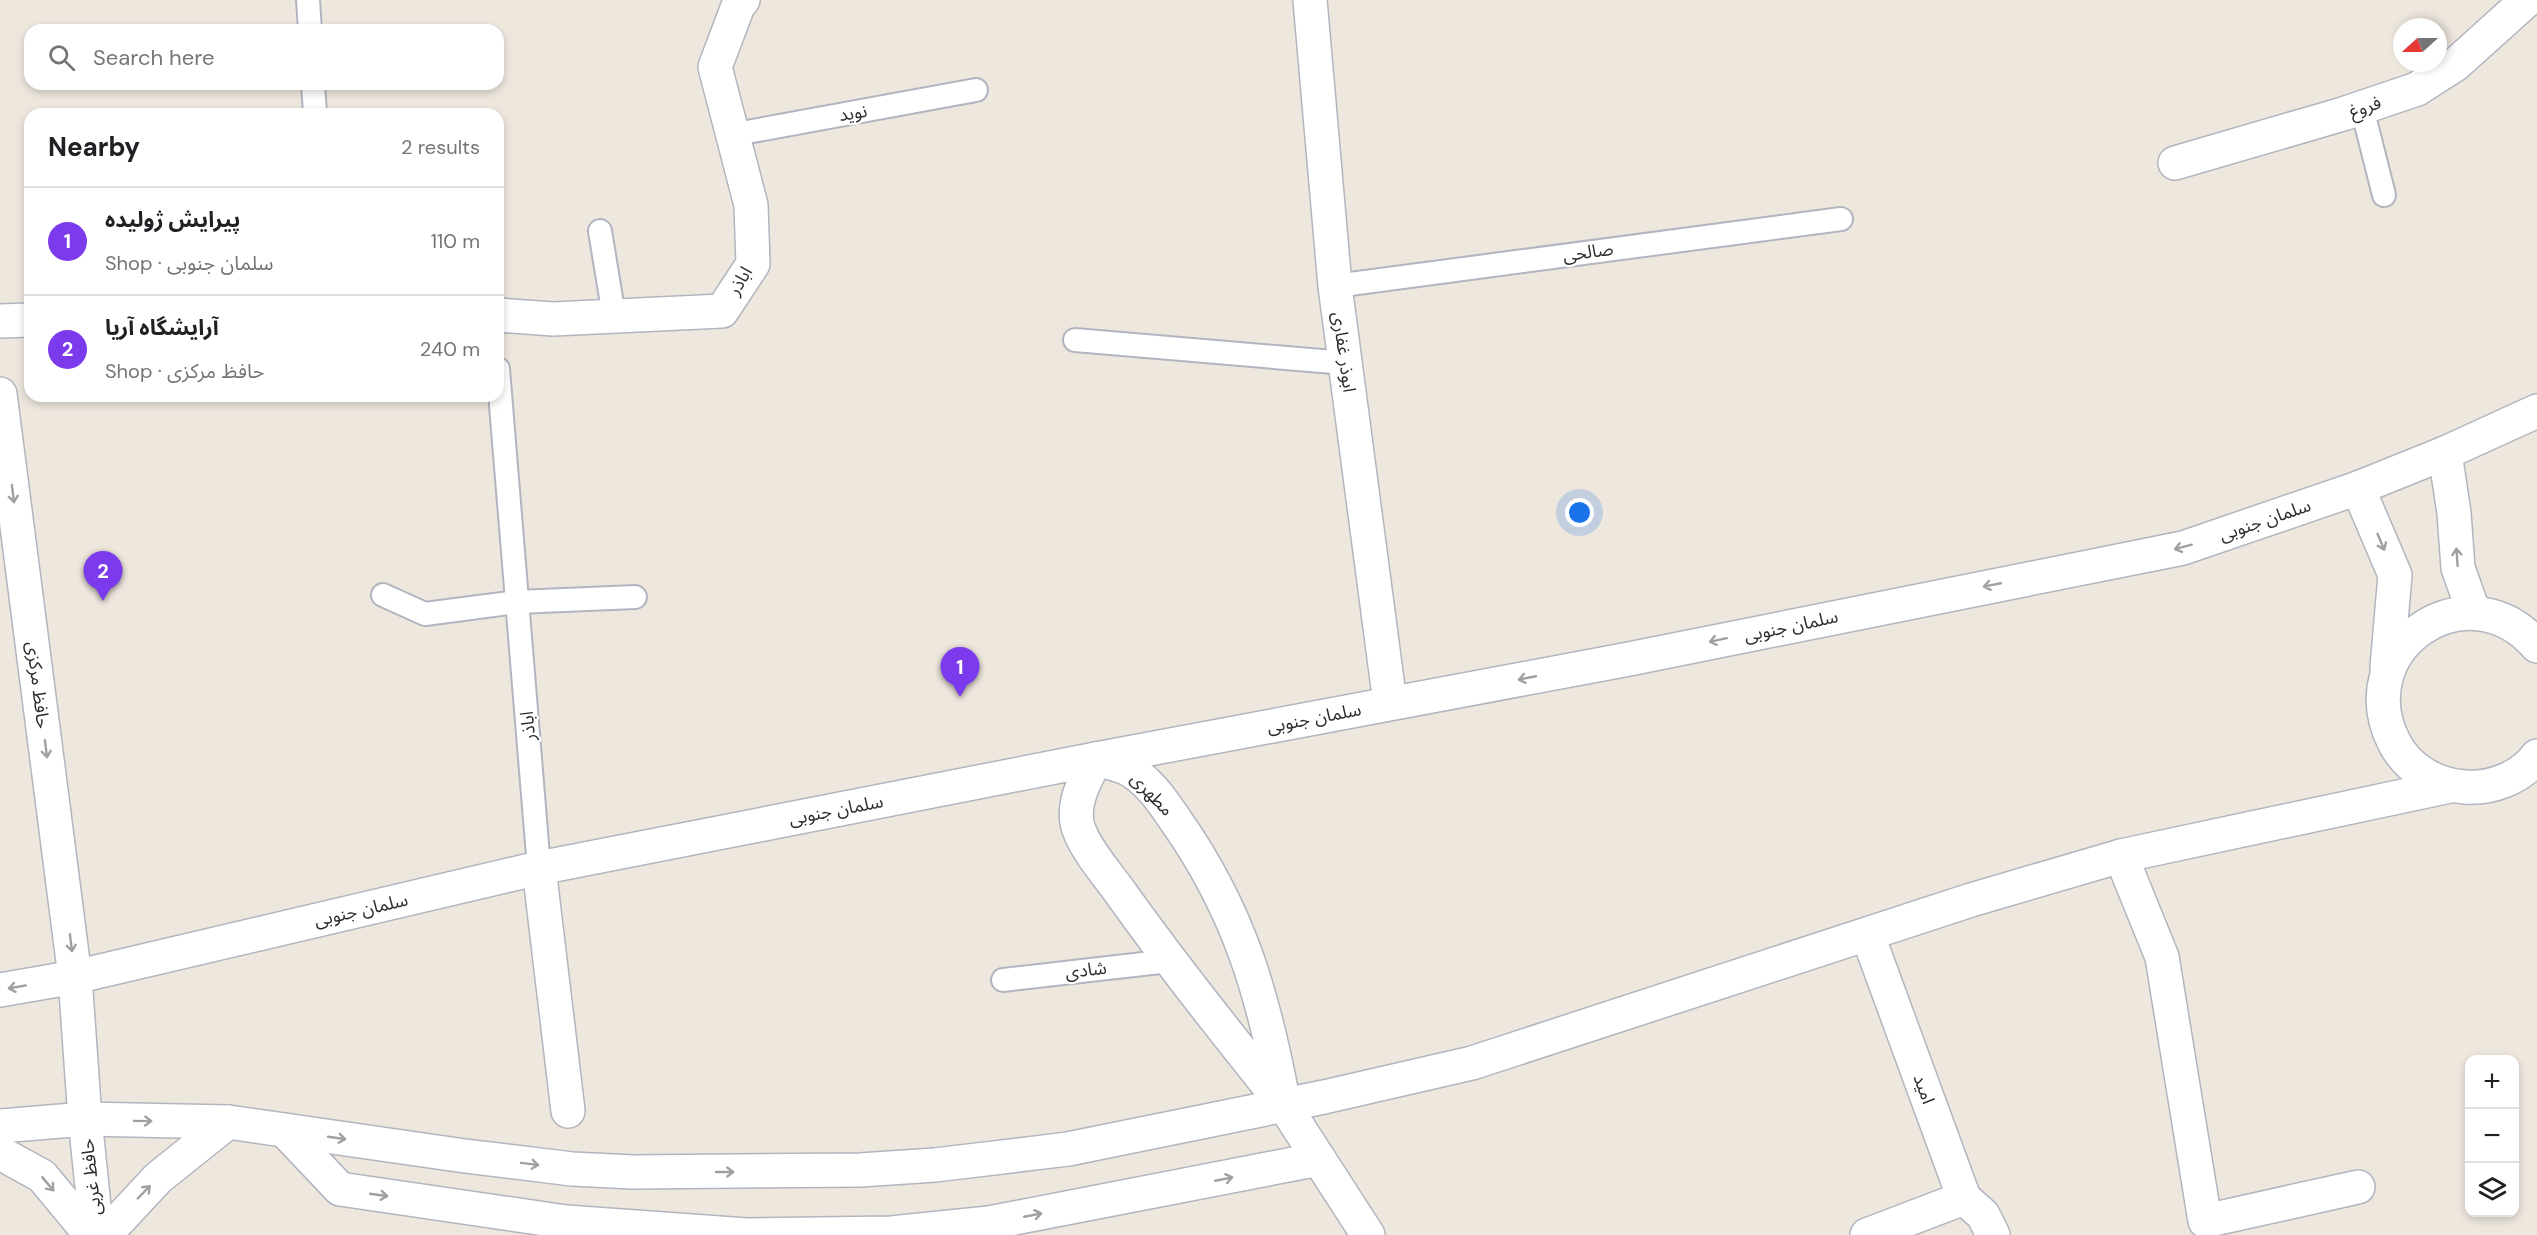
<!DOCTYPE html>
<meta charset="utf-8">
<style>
body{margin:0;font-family:"DM Sans","Noto Sans Arabic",sans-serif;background:#f2f2f2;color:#202124}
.controls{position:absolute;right:18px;bottom:18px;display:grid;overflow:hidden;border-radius:12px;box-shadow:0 3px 9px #0003}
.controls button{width:54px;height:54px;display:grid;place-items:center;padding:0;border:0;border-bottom:2px solid #e0e0e0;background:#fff;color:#202124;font:30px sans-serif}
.compass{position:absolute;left:2393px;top:18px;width:54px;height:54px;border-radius:50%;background:#fff;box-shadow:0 3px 9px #0003;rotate:249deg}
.you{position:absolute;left:1580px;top:513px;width:21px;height:21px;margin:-15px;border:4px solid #fff;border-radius:50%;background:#1a73e8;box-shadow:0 0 0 9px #1a73e833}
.badge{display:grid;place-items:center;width:39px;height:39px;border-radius:50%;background:#7c3aed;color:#fff;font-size:20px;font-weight:700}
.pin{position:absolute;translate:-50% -50px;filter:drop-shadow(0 2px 3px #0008)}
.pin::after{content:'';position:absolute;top:32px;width:21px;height:18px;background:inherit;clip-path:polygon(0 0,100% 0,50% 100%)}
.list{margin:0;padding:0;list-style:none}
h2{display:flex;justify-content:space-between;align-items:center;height:78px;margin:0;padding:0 24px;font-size:26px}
h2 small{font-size:20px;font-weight:400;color:#757577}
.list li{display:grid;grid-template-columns:39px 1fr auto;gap:18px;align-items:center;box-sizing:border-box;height:108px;padding:0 24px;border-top:2px solid #e0e0e0}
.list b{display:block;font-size:22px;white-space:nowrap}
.list p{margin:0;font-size:20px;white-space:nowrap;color:#757577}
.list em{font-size:20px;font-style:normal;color:#757577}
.icon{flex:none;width:33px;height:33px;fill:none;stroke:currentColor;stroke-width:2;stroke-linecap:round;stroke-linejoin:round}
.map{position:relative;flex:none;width:2537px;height:1235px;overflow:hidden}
.search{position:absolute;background:#fff;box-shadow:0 3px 9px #0003;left:24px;top:24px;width:480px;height:66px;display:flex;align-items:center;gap:15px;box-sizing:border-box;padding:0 21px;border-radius:18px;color:#757577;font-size:22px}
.panel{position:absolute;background:#fff;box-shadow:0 3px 9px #0003;left:24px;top:108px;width:480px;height:294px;border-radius:18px}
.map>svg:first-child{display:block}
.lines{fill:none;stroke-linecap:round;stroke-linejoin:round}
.service-casing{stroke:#b2b5c0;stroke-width:26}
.minor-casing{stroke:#b2b5c0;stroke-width:36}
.tertiary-casing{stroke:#b2b5c0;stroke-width:36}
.secondary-casing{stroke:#b2b5c0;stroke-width:36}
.service{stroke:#fff;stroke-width:22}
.minor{stroke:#fff;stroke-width:33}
.tertiary{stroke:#fff;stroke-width:33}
.secondary{stroke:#fff;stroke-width:33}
.oneway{stroke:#a0a0a0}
.labels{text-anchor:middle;stroke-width:4.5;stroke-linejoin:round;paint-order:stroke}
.street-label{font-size:18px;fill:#2c2c2c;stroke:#fff}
</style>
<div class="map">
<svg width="2537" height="1235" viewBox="0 0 2537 1235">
<rect width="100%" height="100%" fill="#eee7de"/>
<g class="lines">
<g class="service-casing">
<g id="service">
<polyline points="308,0 310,30"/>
<polyline points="313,84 315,114"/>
<polyline points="2362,108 2384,195"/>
<polyline points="731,135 976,90"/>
<polyline points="600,231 614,316"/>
<polyline points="1335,286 1841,219"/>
<polyline points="1075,340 1345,363"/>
<polyline points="498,369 539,868"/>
<polyline points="383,595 425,614 517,602 635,597"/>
<polyline points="1003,980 1169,961"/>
</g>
</g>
<g class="minor-casing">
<g id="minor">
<polyline points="2175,163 2343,114 2417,89 2456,64 2527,0"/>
<polyline points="498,315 553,319 722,311 753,264 751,205 715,67 738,6 743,0"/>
<polyline points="0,321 30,320"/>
<polyline points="2121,856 2162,957 2205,1221 2358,1187"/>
<polyline points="539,868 568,1111"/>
<polyline points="1868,936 1964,1198 1983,1215 1993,1235"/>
<polyline points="1284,1105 1368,1235"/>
<polyline points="284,1130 340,1189 566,1222 747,1235 891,1233 989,1223 1319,1159"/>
<polyline points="1867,1235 1964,1198"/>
</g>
</g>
<g class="tertiary-casing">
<g id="tertiary">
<polyline points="1310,0 1335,286 1390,703"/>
<path d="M1096 759C1106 762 1117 764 1126 768 1148 779 1163 802 1176 821 1240 912 1264 997 1284 1105 1228 1035 1172 965 1120 892 1107 874 1081 844 1077 823 1073 799 1086 779 1096 759Z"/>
</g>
</g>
<g class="secondary-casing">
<g id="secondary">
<polyline points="0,394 75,977 85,1119 97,1235"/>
<polyline points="2445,453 2454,513 2458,568 2474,613"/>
<polyline points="2358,488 2395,575 2387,667"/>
<path d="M2537 646C2467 565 2345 649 2395 744 2409 770 2436 785 2465 787 2491 789 2521 778 2537 756"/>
<polyline points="0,990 75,977 539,868 1096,759 1629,659 2183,548 2358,488 2445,453 2537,411"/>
<polyline points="0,1126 85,1119 228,1122 465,1156 572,1169 633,1172 860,1170 935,1165 1068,1149 1324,1097 1472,1063 1971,900 2121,856 2450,786"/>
<polyline points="0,1153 42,1176 91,1235"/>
<polyline points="105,1235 158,1178 228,1122"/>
</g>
</g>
<use href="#service" class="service"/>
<use href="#minor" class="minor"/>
<use href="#tertiary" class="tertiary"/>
<use href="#secondary" class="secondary"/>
</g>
<defs><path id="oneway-shaft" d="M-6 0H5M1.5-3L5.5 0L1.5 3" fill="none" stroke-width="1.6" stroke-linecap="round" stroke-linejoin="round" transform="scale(1.5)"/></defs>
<g class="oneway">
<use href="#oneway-shaft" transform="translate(13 494) rotate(83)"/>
<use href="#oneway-shaft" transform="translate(2381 542) rotate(67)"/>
<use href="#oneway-shaft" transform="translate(2183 547) rotate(165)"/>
<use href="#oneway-shaft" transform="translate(2457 557) rotate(-94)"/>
<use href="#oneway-shaft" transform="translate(1992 585) rotate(169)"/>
<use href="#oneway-shaft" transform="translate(1718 640) rotate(168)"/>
<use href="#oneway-shaft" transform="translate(1527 678) rotate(169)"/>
<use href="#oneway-shaft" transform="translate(46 749) rotate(83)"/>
<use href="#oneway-shaft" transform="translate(71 943) rotate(83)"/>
<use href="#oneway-shaft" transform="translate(17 987) rotate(170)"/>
<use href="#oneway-shaft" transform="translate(143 1121) rotate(1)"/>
<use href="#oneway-shaft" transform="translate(337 1138) rotate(8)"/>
<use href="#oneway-shaft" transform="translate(530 1164) rotate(7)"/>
<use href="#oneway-shaft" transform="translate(725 1172)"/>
<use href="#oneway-shaft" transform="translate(1224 1179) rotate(-11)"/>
<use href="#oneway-shaft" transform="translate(48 1184) rotate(50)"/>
<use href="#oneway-shaft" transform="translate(144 1192) rotate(-46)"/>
<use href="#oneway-shaft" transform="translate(379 1195) rotate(8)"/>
<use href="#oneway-shaft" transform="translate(1033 1215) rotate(-11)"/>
</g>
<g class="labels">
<g class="street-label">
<text transform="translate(2365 107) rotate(-19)" y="6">فروغ</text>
<text transform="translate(853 113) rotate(-10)" y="6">نوید</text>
<text transform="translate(1588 252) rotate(-8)" y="6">صالحی</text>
<text transform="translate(740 281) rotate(-59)" y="6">اباذر</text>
<text transform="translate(1344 352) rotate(82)" y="6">ابوذر غفاری</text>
<text transform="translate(2265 520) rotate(-19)" y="6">سلمان جنوبی</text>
<text transform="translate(1791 626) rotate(-12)" y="6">سلمان جنوبی</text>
<text transform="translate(38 685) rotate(83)" y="6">حافظ مرکزی</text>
<text transform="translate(1314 718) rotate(-11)" y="6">سلمان جنوبی</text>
<text transform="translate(528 726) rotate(-95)" y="6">اباذر</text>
<text transform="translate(1152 794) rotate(46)" y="6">مطهری</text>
<text transform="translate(836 810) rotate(-11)" y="6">سلمان جنوبی</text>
<text transform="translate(361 910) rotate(-13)" y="6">سلمان جنوبی</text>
<text transform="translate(1086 970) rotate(-7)" y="6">شادی</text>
<text transform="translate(1924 1089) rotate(70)" y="6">امید</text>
<text transform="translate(91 1177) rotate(-96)" y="6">حافظ غربی</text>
</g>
</g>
</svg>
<div class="controls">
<button>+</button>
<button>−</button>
<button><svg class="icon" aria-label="layers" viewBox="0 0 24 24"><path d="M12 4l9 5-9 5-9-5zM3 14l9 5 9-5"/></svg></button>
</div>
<svg class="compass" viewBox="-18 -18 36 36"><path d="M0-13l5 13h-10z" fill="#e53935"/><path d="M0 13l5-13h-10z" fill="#757577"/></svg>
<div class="you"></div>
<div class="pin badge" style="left:960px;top:697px">1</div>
<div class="pin badge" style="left:103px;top:601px">2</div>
<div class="search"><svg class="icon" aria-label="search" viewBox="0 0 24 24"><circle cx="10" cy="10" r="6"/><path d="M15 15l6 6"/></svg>Search here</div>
<section class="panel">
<h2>Nearby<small>2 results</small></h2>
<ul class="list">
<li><span class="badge">1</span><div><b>پیرایش ژولیده</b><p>Shop · سلمان جنوبی</p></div><em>110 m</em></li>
<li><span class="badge">2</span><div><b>آرایشگاه آریا</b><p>Shop · حافظ مرکزی</p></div><em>240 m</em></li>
</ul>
</section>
</div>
